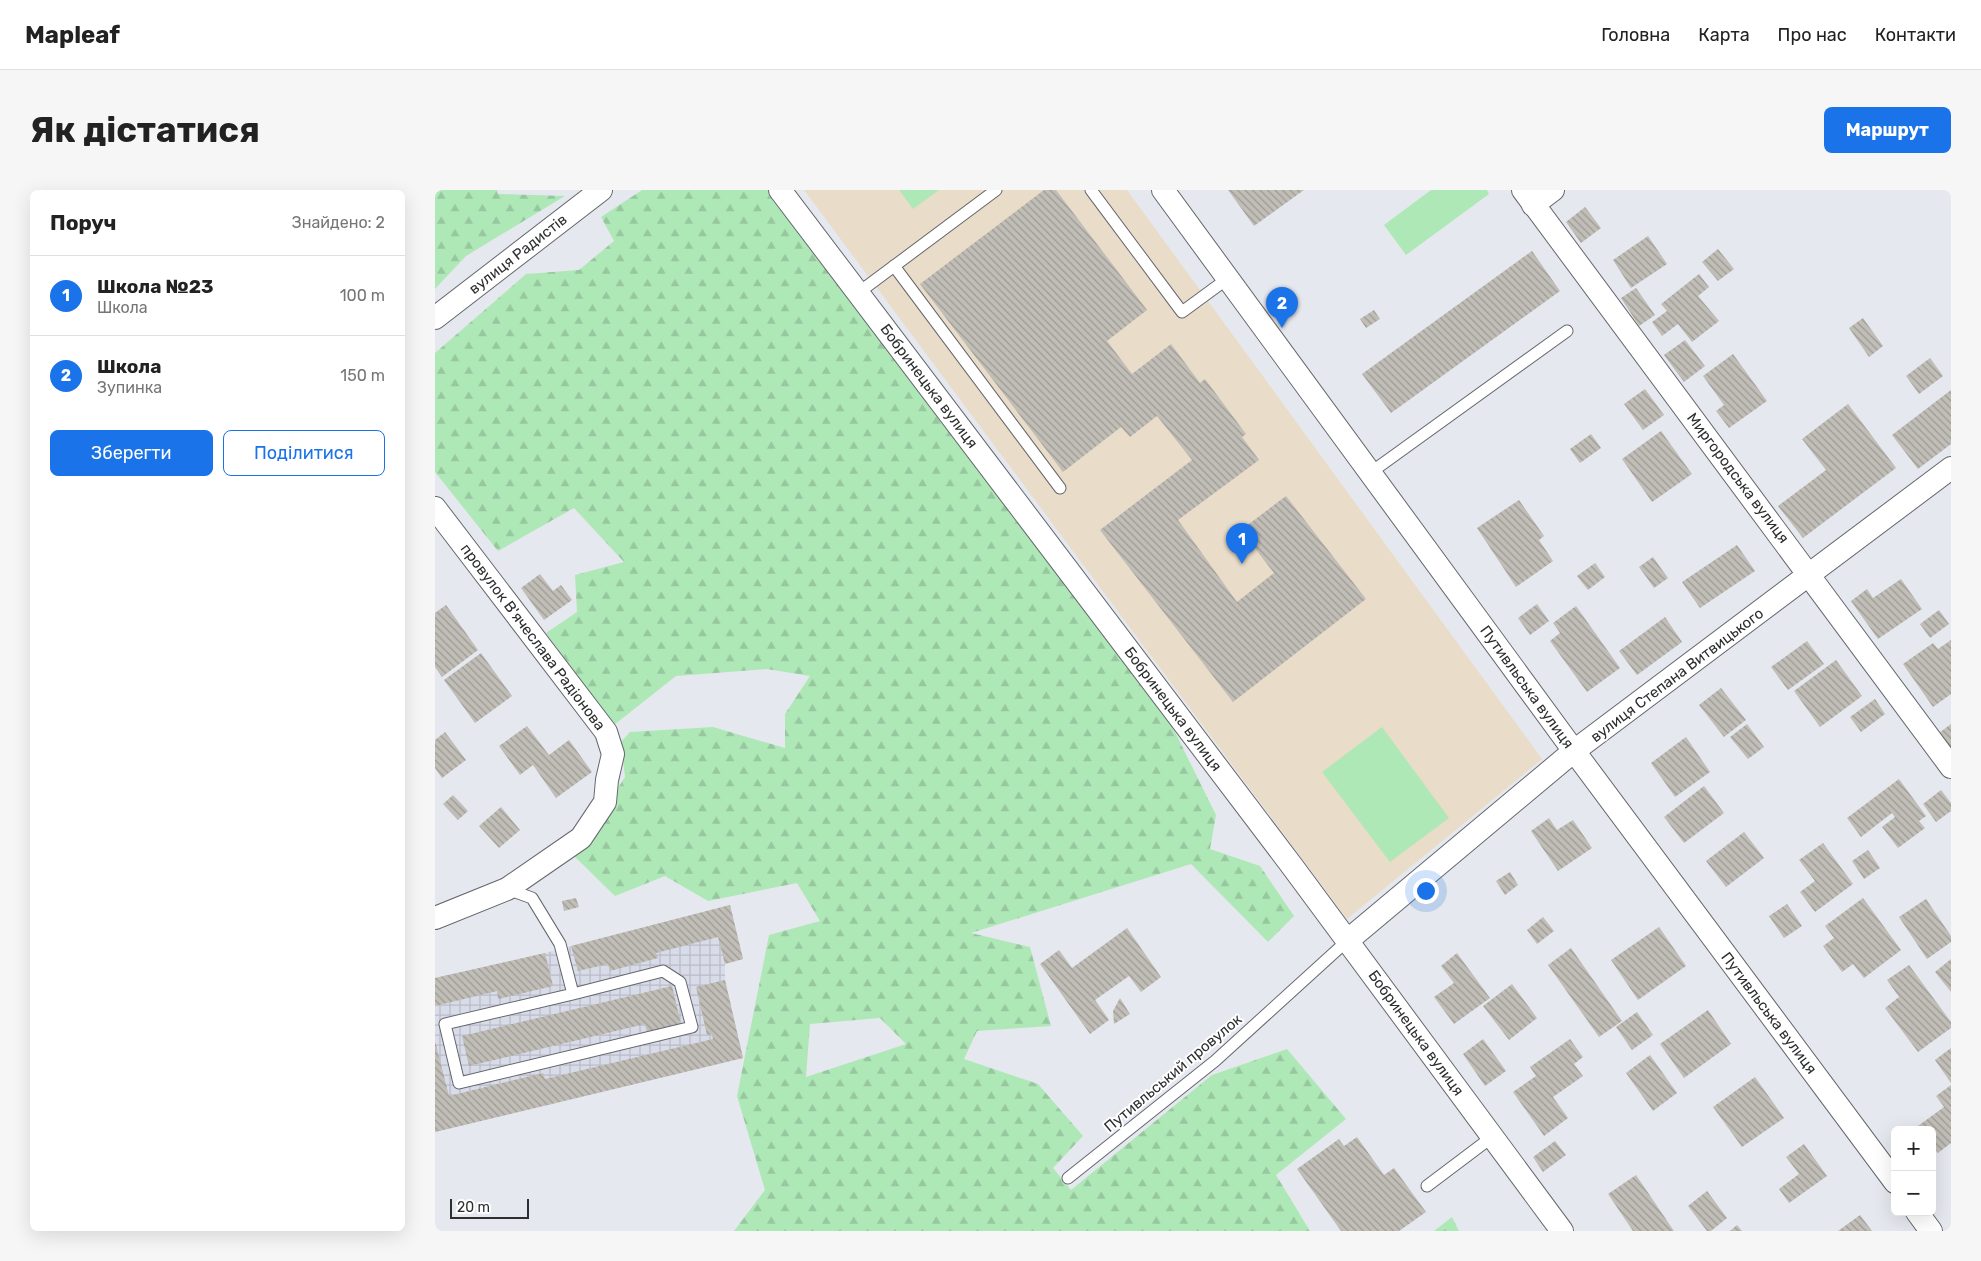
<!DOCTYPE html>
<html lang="uk">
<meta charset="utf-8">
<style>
body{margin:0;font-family:Rubik,sans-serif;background:#f6f6f6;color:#222}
.controls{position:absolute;right:15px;bottom:15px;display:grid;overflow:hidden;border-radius:8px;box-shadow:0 5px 20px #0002}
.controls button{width:45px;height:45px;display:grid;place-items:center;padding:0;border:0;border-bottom:1px solid #e0e0e0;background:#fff;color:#222;font:25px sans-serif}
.scale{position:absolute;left:15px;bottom:12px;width:79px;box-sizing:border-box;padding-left:5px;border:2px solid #2d2e30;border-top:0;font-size:14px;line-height:18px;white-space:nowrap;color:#2d2e30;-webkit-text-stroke:4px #fff;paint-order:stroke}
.you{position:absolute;left:990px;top:700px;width:18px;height:18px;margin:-12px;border:4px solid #fff;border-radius:50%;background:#1a73e8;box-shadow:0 0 0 8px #1a73e833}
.badge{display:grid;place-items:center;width:32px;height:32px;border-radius:50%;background:#1a73e8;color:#fff;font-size:16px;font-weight:700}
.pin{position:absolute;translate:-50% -41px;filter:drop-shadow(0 1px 2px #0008)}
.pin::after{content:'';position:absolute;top:26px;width:18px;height:15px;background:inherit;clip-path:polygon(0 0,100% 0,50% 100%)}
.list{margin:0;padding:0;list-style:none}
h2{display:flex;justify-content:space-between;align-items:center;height:65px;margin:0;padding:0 20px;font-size:21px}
h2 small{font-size:16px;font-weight:400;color:#767676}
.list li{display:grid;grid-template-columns:32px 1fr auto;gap:15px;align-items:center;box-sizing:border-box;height:80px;padding:0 20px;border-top:1px solid #e0e0e0}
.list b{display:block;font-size:19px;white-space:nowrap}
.list p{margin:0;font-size:16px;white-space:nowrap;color:#767676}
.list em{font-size:16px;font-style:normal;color:#767676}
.actions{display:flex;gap:10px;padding:15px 20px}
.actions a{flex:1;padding:11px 0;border:1px solid #1a73e8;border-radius:8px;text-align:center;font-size:18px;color:#1a73e8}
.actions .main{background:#1a73e8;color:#fff}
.map{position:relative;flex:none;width:1516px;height:1041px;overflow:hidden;border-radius:8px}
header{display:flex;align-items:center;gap:30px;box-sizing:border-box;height:70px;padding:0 25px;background:#fff;border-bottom:1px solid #e0e0e0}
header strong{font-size:24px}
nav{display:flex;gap:28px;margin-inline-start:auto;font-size:18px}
.intro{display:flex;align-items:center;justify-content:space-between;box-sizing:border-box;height:120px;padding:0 30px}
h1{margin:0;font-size:35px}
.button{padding:12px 22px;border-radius:8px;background:#1a73e8;color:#fff;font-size:18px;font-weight:700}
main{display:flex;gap:30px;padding:0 30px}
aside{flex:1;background:#fff;border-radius:8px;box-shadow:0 5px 20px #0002}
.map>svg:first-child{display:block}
.industrial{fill:url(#industrial-grid)}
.education{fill:#e9dcc8}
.forest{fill:url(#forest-firs);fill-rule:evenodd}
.park{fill:#afe8b7}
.building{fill:url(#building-back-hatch)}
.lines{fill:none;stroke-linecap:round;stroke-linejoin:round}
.lane-casing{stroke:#65676d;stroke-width:13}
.street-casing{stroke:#65676d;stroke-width:24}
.lane{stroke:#fff;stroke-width:11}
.street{stroke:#fff;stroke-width:22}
.labels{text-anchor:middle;stroke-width:4;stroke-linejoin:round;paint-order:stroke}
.street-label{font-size:15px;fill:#2d2e30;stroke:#fff}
</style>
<header>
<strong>Mapleaf</strong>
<nav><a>Головна</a><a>Карта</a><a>Про нас</a><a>Контакти</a></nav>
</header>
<div class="intro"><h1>Як дістатися</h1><a class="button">Маршрут</a></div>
<main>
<aside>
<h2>Поруч<small>Знайдено: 2</small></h2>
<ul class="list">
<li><span class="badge">1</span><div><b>Школа №23</b><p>Школа</p></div><em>100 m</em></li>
<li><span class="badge">2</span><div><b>Школа</b><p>Зупинка</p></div><em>150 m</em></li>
</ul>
<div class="actions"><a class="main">Зберегти</a><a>Поділитися</a></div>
</aside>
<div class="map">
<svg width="1516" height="1041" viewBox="0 0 1516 1041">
<defs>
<pattern id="industrial-grid" width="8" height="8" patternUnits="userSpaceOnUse" patternTransform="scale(1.25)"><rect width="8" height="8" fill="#d8dce9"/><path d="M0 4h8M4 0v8" fill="none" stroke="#babdc8"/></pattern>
<pattern id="forest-firs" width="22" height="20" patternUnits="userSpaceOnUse" patternTransform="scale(1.25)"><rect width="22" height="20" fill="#afe8b7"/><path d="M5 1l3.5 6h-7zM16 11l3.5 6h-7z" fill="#97c79e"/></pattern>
<pattern id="building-back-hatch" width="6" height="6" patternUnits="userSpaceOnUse" patternTransform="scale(1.25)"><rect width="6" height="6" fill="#c1bdb7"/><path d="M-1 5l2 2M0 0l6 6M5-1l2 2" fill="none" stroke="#9d9a95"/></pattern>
</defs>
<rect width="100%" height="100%" fill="#e5e8ee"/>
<polygon class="industrial" points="295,715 308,769 290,774 290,790 308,868 0,942 0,788 110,763"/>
<polygon class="education" points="369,0 692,0 1107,569 912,729"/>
<g class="forest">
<polygon points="0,0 62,0 63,4 130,6 31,66 0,99"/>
<path d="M207 0H337L735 532 781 625 775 659 825 676 859 726 833 752 756 674 536 743 595 757 616 836 542 841 529 869 603 894 648 946 618 978 636 1000 777 885 852 859 911 929 841 985 875 1041H299L330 1000 302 906 334 745 385 731 362 693 273 711 230 686 180 706 139 666 190 587 186 552 195 542 278 537 350 558V524L375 486 332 479 241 486 179 535 111 443 142 422 140 385 189 372 139 318 63 361 0 282V163L91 84 144 80 179 51 166 27ZM445 828 471 854 371 887 375 834Z"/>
<polygon points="1017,1027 1024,1041 999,1041"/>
</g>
<g class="park">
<polygon points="464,0 504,0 478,19"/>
<polygon points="996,0 1052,0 1054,4 971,65 949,35"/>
<polygon points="947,537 1014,628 955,672 887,582"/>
</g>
<g class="building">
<polygon points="609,0 621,0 712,120 672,151 697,184 736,154 765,193 770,189 811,244 807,247 824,270 743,330 802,412 839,383 806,340 851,306 931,409 798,512 665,340 757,270 722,226 695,247 686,237 628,282 485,94"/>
<polygon points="793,0 869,0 819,36"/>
<polygon points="1150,17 1166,38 1146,53 1131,32"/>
<polygon points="1213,46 1232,74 1196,98 1178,70"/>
<polygon points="1283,59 1299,79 1283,91 1267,72"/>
<polygon points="1097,61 1125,101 956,223 927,184"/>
<polygon points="1264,84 1274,97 1263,106 1284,131 1257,152 1243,134 1227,146 1217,132 1232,121 1226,114"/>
<polygon points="1201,98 1220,125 1204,136 1186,108"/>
<polygon points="939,120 945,129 931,138 925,129"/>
<polygon points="1428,128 1448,156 1434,167 1414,138"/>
<polygon points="1250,150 1270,176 1249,192 1229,165"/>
<polygon points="1298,164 1332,211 1294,238 1281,221 1289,215 1268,186"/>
<polygon points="1495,168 1508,186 1484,204 1471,186"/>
<polygon points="1210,199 1229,225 1208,240 1189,214"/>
<polygon points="1516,200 1516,254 1483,279 1457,245"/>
<polygon points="1413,214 1461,278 1368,348 1343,316 1391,280 1367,249"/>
<polygon points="1226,241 1257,284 1217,312 1187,269"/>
<polygon points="1156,244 1166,258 1145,273 1135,259"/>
<polygon points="1084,310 1109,346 1104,350 1118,371 1081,397 1042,338"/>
<polygon points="1302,355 1320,381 1265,418 1247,392"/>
<polygon points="1218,367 1233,388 1219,398 1204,377"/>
<polygon points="1160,373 1170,387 1153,400 1142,386"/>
<polygon points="105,384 118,401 126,395 137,410 109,430 86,398"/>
<polygon points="1466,389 1487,419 1443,449 1416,411 1432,399 1438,408"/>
<polygon points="1102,414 1114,431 1095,445 1083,428"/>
<polygon points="11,415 43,460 7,487 0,477 0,423"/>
<polygon points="1141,416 1185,478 1152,502 1115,451 1125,443 1118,433"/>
<polygon points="1504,420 1514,434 1495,448 1485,434"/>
<polygon points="1230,427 1247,452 1202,485 1184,461"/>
<polygon points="1516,450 1516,504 1498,517 1468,474 1498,453 1503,459"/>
<polygon points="1372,451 1389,474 1353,500 1336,477"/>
<polygon points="46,463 77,506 40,533 9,490"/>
<polygon points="1401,470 1427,506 1385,537 1359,501"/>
<polygon points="1286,498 1311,530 1289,547 1264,515"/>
<polygon points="1440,509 1450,524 1426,542 1415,527"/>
<polygon points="1312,534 1329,557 1313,569 1295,547"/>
<polygon points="1516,534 1516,559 1504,543"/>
<polygon points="92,536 114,565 134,550 157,582 121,608 98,575 85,585 64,556"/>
<polygon points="10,542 31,570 7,588 0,578 0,550"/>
<polygon points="1251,547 1275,582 1240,607 1216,573"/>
<polygon points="1464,589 1491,626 1484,631 1490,638 1463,658 1447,637 1460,627 1457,623 1426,647 1412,628"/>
<polygon points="1269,596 1289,623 1249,653 1229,627"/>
<polygon points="1506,600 1516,613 1516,621 1501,632 1488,614"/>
<polygon points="18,605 33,621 23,630 8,614"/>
<polygon points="66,617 85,640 64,658 44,636"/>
<polygon points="1114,628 1122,640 1138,630 1157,658 1123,681 1096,641"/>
<polygon points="1309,642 1329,668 1291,697 1271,671"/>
<polygon points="1388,653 1418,694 1380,722 1365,702 1380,691 1364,670"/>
<polygon points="1433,660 1445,678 1429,689 1417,671"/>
<polygon points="1075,682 1083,695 1070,705 1061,691"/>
<polygon points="141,708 144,717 129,721 127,711"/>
<polygon points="1428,708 1466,760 1429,788 1418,774 1407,782 1388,756 1399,748 1390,736"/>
<polygon points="1491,709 1516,746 1516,752 1492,769 1464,727"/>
<polygon points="1352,714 1367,736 1349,748 1334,726"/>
<polygon points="295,715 308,769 290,774 283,747 221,763 223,768 175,781 173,774 143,781 136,756"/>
<polygon points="1108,727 1119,741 1102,754 1092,740"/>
<polygon points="1224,737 1251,776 1203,810 1176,770"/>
<polygon points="692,738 726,787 706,802 694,786 660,810 674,830 655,844 605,774 624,760 637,778"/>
<polygon points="1136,758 1187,831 1164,847 1113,775"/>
<polygon points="110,763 118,796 63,809 62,801 0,816 0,788"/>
<polygon points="1022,763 1055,808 1019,834 999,807 1019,793 1006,776"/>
<polygon points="1516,769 1516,802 1500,782"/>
<polygon points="1474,775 1516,832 1516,838 1483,862 1450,818 1464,807 1452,790"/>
<polygon points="290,790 308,868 0,942 0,851 14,906 108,883 110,889 278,849 277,844 272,845 261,797"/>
<polygon points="1077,794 1102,828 1074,850 1048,816"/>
<polygon points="237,796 246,834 212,842 210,834 34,876 27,846"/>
<polygon points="685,808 695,824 679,834 678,821"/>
<polygon points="1273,820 1296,854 1249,888 1225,854"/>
<polygon points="1202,822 1218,845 1197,860 1181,837"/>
<polygon points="1048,849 1071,881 1050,896 1028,864"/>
<polygon points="1135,849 1148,867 1139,874 1148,886 1118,907 1133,928 1109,946 1078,902 1101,886 1095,877"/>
<polygon points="1516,858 1516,893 1500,870"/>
<polygon points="1215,865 1242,903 1218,921 1191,883"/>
<polygon points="1320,887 1349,928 1307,957 1278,917"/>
<polygon points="1516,895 1516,953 1503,963 1497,956 1497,940 1486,940 1483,936 1509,917 1501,906"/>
<polygon points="922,947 949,985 959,978 991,1022 964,1041 906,1041 862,979 904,949 909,956"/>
<polygon points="1120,951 1131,965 1108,982 1098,967"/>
<polygon points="1369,954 1392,986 1354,1013 1344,999 1364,984 1351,967"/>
<polygon points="1201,985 1239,1041 1198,1041 1173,1004"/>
<polygon points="1272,1001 1292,1028 1276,1041 1272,1041 1253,1016"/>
<polygon points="1425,1025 1437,1041 1403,1041"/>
<polygon points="1302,1035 1307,1041 1295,1041"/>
</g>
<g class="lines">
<g class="lane-casing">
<g id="lane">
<polyline points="656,0 747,122 792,89"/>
<polyline points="459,76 625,298"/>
<polyline points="423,103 561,0"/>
<polyline points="935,283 1132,141"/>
<polyline points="72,699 97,708 125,754 138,804 10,834 24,893 257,837 245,792 228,781 138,804"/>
<polyline points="633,988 780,871 912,751"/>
<polyline points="992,996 1057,947"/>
</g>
</g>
<g class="street-casing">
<g id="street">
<polyline points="345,0 857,676 1127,1041"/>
<polyline points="728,0 1139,561 1460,992"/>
<polyline points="1088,0 1516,577"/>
<polyline points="1098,15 1118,0"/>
<polyline points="0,128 166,0"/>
<polyline points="0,318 171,542 178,564 172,590 170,612 146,648 72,699 0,728"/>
<polyline points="912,751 1139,561 1516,278"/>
<polyline points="1482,1022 1496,1041"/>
</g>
</g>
<use href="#lane" class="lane"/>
<use href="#street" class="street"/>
</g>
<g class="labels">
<g class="street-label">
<text transform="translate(83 64) rotate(-38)" y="5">вулиця Радистів</text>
<text transform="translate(494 196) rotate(53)" y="5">Бобринецька вулиця</text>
<text transform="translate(1303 288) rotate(53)" y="5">Миргородська вулиця</text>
<text transform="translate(98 447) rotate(53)" y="5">провулок В'ячеслава Радіонова</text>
<text transform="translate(1242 485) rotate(-37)" y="5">вулиця Степана Витвицького</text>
<text transform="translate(1092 497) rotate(54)" y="5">Путивльська вулиця</text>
<text transform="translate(738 519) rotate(53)" y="5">Бобринецька вулиця</text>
<text transform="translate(1334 823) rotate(53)" y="5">Путивльська вулиця</text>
<text transform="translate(981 843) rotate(54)" y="5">Бобринецька вулиця</text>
<text transform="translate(738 883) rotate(-40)" y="5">Путивльський провулок</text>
</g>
</g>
</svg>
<div class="controls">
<button>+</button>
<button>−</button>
</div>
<div class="scale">20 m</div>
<div class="you"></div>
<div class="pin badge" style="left:807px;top:374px">1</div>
<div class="pin badge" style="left:847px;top:138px">2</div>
</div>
</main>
